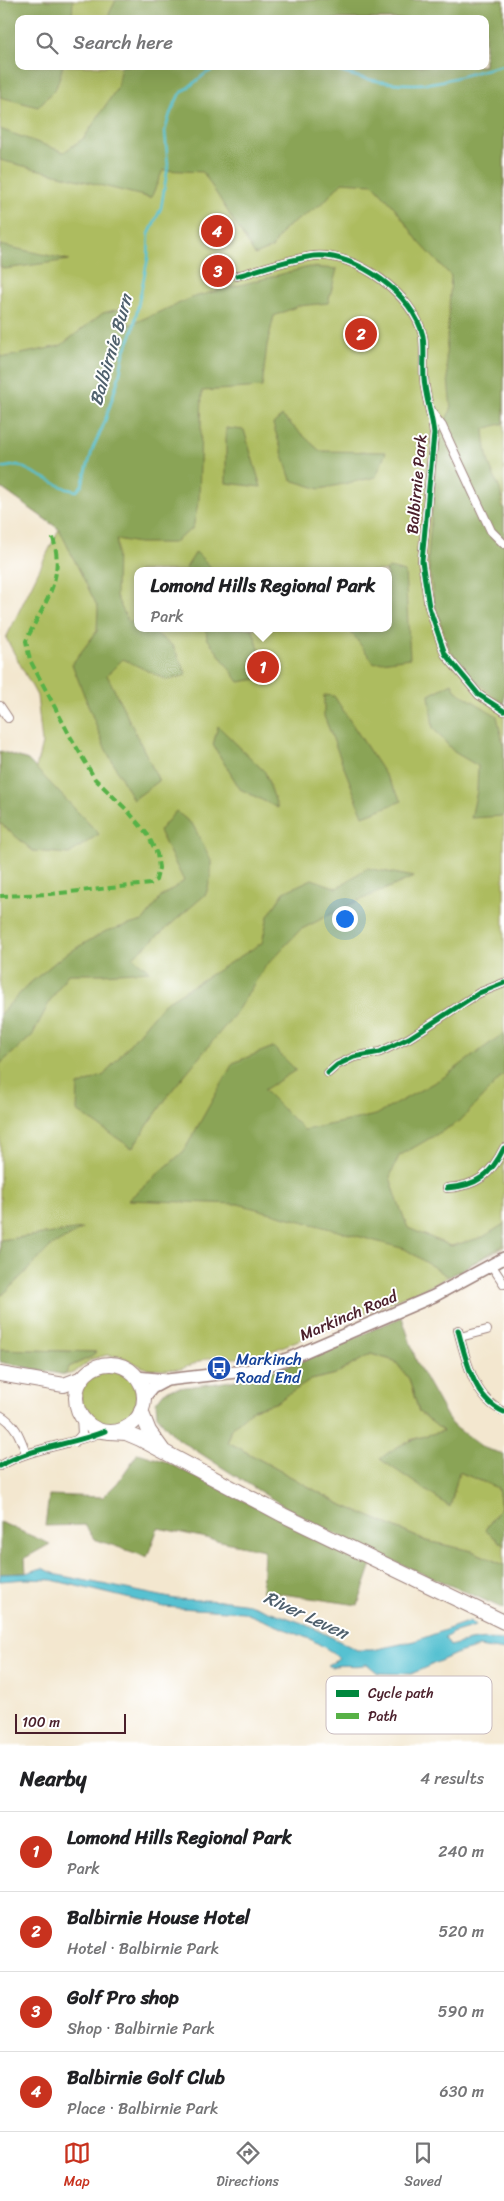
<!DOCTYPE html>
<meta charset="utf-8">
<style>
body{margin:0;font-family:Sriracha,sans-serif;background:#f6f6f6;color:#202124}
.scale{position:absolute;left:15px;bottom:12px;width:111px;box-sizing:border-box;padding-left:5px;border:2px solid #4a1f2b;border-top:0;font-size:14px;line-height:18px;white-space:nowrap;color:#4a1f2b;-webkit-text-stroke:4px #fff;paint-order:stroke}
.you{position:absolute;left:344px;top:918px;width:18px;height:18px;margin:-12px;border:4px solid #fff;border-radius:50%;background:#1a73e8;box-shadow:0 0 0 8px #1a73e833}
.badge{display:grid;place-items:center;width:32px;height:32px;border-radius:50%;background:#c8321e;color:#fff;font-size:16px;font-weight:700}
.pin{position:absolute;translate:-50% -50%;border:2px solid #fff;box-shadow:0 1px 5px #0006}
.popup{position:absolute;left:134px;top:567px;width:258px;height:65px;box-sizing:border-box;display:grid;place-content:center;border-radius:10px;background:#fff;filter:drop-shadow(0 1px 4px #0005);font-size:16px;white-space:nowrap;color:#757577}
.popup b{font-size:19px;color:#202124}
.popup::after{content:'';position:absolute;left:50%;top:100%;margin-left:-10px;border:10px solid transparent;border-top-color:#fff}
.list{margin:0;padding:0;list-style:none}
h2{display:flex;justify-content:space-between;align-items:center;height:65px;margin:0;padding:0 20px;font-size:21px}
h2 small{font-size:16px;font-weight:400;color:#757577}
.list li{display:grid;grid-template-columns:32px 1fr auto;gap:15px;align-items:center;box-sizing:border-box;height:80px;padding:0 20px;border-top:1px solid #e0e0e0}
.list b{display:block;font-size:19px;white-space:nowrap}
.list p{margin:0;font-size:16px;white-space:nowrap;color:#757577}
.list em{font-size:16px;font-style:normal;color:#757577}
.icon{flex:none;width:28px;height:28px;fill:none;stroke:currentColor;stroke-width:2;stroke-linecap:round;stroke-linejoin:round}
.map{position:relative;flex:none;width:504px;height:1746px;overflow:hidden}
.search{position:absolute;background:#fff;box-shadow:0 5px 20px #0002;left:15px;right:15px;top:15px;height:55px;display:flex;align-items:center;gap:12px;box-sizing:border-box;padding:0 18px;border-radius:10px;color:#757577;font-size:19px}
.sheet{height:385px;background:#fff}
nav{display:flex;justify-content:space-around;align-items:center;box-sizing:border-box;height:70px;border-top:1px solid #e0e0e0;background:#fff;font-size:14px;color:#757577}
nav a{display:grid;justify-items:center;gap:2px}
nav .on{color:#c8321e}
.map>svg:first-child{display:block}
.green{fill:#adbc5f;stroke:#7c6e45;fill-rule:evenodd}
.forest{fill:#8aa456;stroke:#6a6240}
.water{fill:#56c1d1;stroke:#50707e}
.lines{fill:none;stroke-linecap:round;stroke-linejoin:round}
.stream{stroke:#56c1d1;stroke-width:2.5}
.street-casing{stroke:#9e837d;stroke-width:10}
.secondary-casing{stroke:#9e837d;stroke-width:14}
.highway-casing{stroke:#9e837d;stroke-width:16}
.street{stroke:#fff;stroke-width:8}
.secondary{stroke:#fff;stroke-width:11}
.highway{stroke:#fff;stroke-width:14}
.quiet{stroke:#57b146;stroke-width:4;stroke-dasharray:8 4;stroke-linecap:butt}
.cycleway-casing{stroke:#fff;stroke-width:8}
.cycleway{stroke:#00873e;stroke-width:5}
.labels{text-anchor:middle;stroke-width:4;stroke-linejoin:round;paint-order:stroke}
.street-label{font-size:16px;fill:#4a1f2b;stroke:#fff}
.transit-label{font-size:16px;fill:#164399;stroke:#fff;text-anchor:start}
.water-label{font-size:18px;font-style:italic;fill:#4f606d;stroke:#fff}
.key{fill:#fff;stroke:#c9bcbf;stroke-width:1}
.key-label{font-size:14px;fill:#4a1f2b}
</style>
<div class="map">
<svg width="504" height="1746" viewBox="0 0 504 1746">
<rect width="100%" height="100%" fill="#fff"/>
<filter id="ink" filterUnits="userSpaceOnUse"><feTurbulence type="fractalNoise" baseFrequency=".02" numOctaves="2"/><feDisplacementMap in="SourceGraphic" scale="10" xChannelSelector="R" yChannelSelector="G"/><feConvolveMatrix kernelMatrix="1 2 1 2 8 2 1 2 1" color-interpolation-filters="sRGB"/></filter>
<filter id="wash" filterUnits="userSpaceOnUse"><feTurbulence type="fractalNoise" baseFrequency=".0096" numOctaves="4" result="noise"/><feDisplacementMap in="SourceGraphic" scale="20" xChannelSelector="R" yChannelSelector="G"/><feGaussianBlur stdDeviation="1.12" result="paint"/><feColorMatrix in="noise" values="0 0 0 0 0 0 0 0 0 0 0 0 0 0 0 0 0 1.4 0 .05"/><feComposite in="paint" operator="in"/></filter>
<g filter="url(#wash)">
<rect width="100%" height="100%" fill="#f3e7cf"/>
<g class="green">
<path d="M0 0H504V1247L433 1285 267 1353 251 1358H208L181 1369 165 1370 147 1369 122 1357 107 1355 92 1359 74 1373 65 1375 69 1367 91 1357 96 1352 0 1349V751L28 760 36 768 42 743 37 696 6 638 59 529 0 487ZM19 19H485V66H19ZM138 571H388V628H138Z"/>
<polygon points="371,1354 395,1361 409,1379 419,1412 444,1431 410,1440 450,1506 459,1472 498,1488 501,1507 485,1530 504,1545 504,1565 472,1551 426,1541 338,1503 228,1442 230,1430 253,1409 275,1403 311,1380 336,1374"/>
<circle cx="109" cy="1397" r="28"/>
</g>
<g class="forest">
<polygon points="0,0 73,0 72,19 19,19 19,66 63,66 56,88 38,107 0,97"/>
<path d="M116 0H504V423L484 429C485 442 486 456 491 469 497 485 503 488 501 506L504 508V705L474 679 450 651 434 603 428 558 438 434 451 410 446 357 451 276 419 242 395 208 373 184 342 182 323 203 284 229 272 248 255 255 203 172 163 170 151 198 0 160V129L64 152 84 138 117 88 121 66H485V19H111L109 14Z"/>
<polygon points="0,245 69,260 4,269 0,266"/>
<polygon points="309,267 337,269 328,303 298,306 274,316 267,345 262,387 202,391 199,499 193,528 173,543 138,543 117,539 116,596 128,621 138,623 138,628 148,628 173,646 187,675 167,680 123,659 107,675 159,781 133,800 104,746 72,664 97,631 98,608 59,529 0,487 0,356 6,357 60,346 103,313 127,307 129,325 194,297"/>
<polygon points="282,416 320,451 386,452 376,477 320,489 291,480 273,424"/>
<polygon points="226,428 244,430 261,487 226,483"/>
<polygon points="196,552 215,571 184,571"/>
<polygon points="389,568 405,572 410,658 374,663 348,628 388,628 386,571"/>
<polygon points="206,628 252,628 269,677 239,682 207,638"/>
<polygon points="452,683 456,691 497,716 504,748 504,816 471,818 477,791 478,766 454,752 433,728 429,695"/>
<polygon points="324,695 334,696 402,801 363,816 324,716"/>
<polygon points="218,726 265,772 278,808 240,789 213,745"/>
<polygon points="0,751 28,760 99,834 69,854 33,851 0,823"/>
<polygon points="176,811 193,825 211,860 211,877 206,894 133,957 150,971 102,974 68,974 49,1003 32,1036 0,1064 0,1014 30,983 64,955 106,931 143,921 162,896 184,881 159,831"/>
<polygon points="367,868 414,877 351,904 300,930 264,968 235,1014 173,1089 132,1148 77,1111 78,1086 104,1075 163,1004 262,943 268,916 284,892 312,879 337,888"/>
<polygon points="504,1033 504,1074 460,1121 399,1156 390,1177 398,1202 408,1228 451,1246 483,1237 504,1224 504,1245 449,1277 405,1249 238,1204 128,1200 184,1151 233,1063 273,1047 296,1070 264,1090 304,1130 376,1115 444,1077"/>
<polygon points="82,1229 50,1247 8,1290 0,1296 0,1240"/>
<path d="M402 1317 417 1363 451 1424 484 1448 504 1454V1545L485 1530 501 1507 498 1488 459 1472 450 1507 380 1459C399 1443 419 1437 443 1431L419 1412 409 1379 395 1361 371 1354 336 1374 311 1380 275 1403 253 1409 230 1430 228 1442 338 1503 426 1541 472 1551 504 1565V1609C446 1582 385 1560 327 1530 275 1503 225 1469 175 1437L157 1416 156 1402 164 1392 171 1389C198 1385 227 1383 254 1376 305 1363 354 1337 402 1317Z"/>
<polygon points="0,1349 96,1352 91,1357 69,1367 65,1375 0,1362"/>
<polygon points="138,1453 164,1461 372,1564 358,1605 262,1591 264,1550 158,1528 147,1557 94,1539 85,1525 45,1526 49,1495 103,1497 118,1482"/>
<polygon points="0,1522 50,1544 25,1558 26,1573 0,1574"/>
</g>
<path class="water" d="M42 1568 58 1575 175 1599 227 1601 249 1604 305 1624 357 1650H373L415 1641 470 1621 475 1626 452 1633 445 1638 450 1646C469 1640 484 1638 504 1640V1651L479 1647 458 1653 411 1674 378 1673 367 1664C355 1668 343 1663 331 1667L328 1665 339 1659 332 1652 312 1640 243 1612 164 1607 52 1580 26 1579 0 1581V1574L26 1573Z"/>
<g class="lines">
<g class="stream">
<path d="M327 66C352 78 386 84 414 84 444 84 475 71 504 65"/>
<polyline points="0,468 18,465 67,489 77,491 82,485 93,448 104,424 119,377 124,353 133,330 148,258 149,234 161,208 168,166 165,131 170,114 179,95 205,74 221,66"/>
</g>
</g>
</g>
<g filter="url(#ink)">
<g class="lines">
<g class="street-casing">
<g id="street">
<path d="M237 276C262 269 289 259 314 256 356 252 414 295 423 336 425 350 423 364 424 378 425 396 432 414 434 434L422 561 429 607 445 654 479 695 504 711"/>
<polyline points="432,413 442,426 491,531 504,544"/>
<polyline points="0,706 8,718"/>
<polyline points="328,1073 337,1065 354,1057 380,1052 409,1038 479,993 504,983"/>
<path d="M447 1188C477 1186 491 1175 504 1148"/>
<polyline points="492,1266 504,1284"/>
<path d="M458 1330C466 1359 473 1398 504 1412"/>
<polyline points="460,1337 487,1330"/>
<path d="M0 1415C16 1424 20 1437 26 1453"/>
<polyline points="75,1442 82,1434 81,1417"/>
<path d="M0 1466C32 1447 71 1445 105 1431"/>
</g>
</g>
<g class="secondary-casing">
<g id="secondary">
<polyline points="136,1377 167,1380 253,1370 290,1358 434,1296 504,1258"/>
<polyline points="143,1399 152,1388 165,1381"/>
</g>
</g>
<g class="highway-casing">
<g id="highway">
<circle cx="110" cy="1398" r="34"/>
<polyline points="0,1374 64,1385 82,1378"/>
<polyline points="141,1411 149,1431 162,1449"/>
<polyline points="110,1432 126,1433 140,1439 283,1515 504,1622"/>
</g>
</g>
<use href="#street" class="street"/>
<use href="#secondary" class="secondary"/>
<use href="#highway" class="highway"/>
<path class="quiet" d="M0 896 50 894 150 884 156 880 159 868 157 854 148 835 127 810 95 779 70 736 30 660 26 641C43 604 67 579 52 535"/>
<g class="cycleway-casing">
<g id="cycleway">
<path d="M237 276C262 269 289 259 314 256 356 252 414 295 423 336 425 350 423 364 424 378 425 396 432 414 434 434L422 561 429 607 445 654 479 695 504 711"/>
<polyline points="328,1073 337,1065 354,1057 380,1052 409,1038 479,993 504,983"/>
<path d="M447 1188C477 1186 491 1175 504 1148"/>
<path d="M458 1330C466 1359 473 1398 504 1412"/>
<path d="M0 1466C32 1447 71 1445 105 1431"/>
</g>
</g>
<use href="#cycleway" class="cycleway"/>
</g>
</g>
<defs>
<g id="bus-disc" transform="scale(1.25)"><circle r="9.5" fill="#1a4fb4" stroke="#fff"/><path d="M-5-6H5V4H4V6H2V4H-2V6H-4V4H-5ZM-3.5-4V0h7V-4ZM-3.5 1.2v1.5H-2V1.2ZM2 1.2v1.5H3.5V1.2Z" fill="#fff"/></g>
</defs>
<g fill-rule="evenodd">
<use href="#bus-disc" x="219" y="1368"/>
</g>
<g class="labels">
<g class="street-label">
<text transform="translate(416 484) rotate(-85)" y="6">Balbirnie Park</text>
<text transform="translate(348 1315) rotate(-23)" y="6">Markinch Road</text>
</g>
<g class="transit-label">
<text x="236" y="1365">Markinch<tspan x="236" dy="18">Road End</tspan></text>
</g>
<g class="water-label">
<text transform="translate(111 350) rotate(-74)" y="6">Balbirnie Burn</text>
<text transform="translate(306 1615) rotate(25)" y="6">River Leven</text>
</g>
</g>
<rect x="326" y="1676" width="166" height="58" rx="8" class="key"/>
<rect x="336" y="1690" width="23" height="7" fill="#00873e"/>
<rect x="336" y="1713" width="23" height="6" fill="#57b146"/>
<g class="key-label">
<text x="368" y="1698">Cycle path</text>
<text x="368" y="1721">Path</text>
</g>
</svg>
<div class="scale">100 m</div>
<div class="you"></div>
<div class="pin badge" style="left:263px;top:667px">1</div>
<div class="popup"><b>Lomond Hills Regional Park</b>Park</div>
<div class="pin badge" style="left:361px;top:334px">2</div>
<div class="pin badge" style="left:218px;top:271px">3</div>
<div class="pin badge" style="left:217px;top:231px">4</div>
<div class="search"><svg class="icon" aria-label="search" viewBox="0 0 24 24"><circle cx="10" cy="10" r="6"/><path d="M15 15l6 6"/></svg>Search here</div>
</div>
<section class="sheet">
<h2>Nearby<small>4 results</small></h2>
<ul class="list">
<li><span class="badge">1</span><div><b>Lomond Hills Regional Park</b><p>Park</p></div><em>240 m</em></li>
<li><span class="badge">2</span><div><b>Balbirnie House Hotel</b><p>Hotel · Balbirnie Park</p></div><em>520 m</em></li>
<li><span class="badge">3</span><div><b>Golf Pro shop</b><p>Shop · Balbirnie Park</p></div><em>590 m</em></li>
<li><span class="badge">4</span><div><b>Balbirnie Golf Club</b><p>Place · Balbirnie Park</p></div><em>630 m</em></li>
</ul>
</section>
<nav>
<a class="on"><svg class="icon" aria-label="map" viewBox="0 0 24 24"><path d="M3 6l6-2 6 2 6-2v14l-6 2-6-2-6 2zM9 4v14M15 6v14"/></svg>Map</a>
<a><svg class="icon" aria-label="directions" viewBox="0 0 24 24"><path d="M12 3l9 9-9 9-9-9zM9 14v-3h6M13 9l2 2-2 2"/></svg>Directions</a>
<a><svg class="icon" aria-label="saved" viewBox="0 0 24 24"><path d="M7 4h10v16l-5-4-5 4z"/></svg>Saved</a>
</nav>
